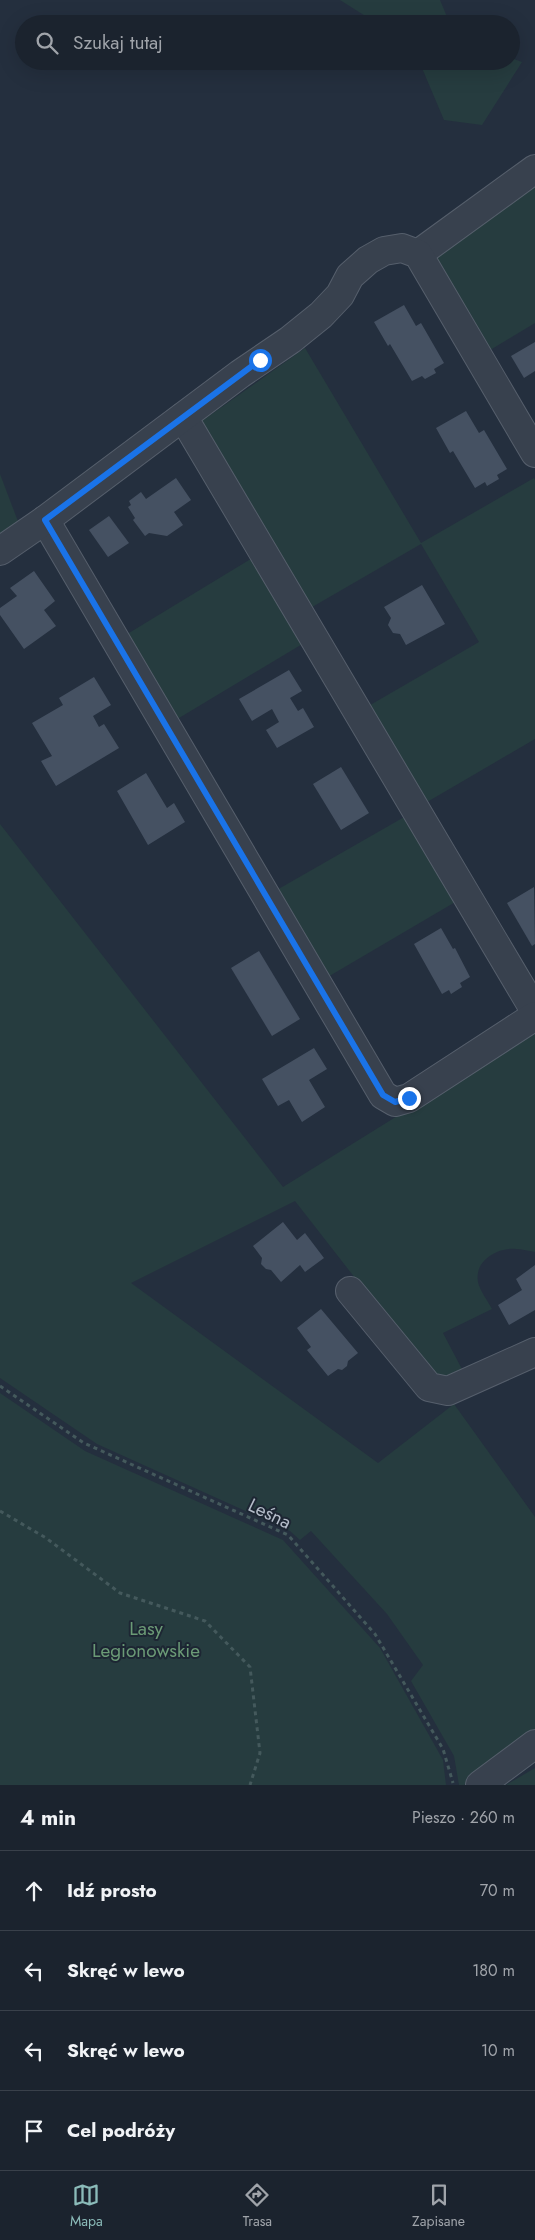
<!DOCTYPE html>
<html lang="pl">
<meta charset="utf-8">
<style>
body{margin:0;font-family:Jost,sans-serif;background:#242b36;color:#f1f3f6}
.stop{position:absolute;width:15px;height:15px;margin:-11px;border:4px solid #1a73e8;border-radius:50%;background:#fff}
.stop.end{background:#1a73e8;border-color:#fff;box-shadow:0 1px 5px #0008}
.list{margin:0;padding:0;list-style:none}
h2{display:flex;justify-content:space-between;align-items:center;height:65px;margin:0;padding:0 20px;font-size:21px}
h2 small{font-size:16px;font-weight:400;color:#a0a4aa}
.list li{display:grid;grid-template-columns:32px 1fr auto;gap:15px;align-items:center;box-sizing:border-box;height:80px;padding:0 20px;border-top:1px solid #39404a}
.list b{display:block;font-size:19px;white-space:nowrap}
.list em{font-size:16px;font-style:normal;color:#a0a4aa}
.icon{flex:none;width:28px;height:28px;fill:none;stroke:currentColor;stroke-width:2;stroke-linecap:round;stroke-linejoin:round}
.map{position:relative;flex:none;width:535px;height:1785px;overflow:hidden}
.search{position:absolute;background:#1b232e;box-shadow:0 5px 20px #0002;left:15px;right:15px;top:15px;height:55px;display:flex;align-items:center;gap:12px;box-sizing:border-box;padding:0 18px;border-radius:28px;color:#a0a4aa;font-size:19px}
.sheet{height:385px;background:#1b232e}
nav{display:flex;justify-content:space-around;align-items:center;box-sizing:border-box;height:70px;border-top:1px solid #39404a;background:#1b232e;font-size:14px;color:#a0a4aa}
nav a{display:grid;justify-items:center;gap:2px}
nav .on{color:#8bbbb9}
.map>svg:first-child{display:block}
.green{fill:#263c3f}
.building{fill:#455162}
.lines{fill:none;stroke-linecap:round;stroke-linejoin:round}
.minor-casing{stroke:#565f6c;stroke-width:30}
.path{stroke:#44595c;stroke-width:3;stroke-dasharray:4 4;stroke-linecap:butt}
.minor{stroke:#38414e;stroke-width:28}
.route{stroke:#1a73e8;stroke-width:6}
.labels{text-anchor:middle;stroke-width:4;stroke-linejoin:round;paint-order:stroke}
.street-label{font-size:19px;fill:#b4bcc9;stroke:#1d2633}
.park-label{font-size:19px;fill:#6b9a76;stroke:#1d2633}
</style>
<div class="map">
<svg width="535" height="1785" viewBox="0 0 535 1785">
<rect width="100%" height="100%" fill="#242f3e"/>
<g class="green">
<polygon points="340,0 440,0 450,24 378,24"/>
<polygon points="511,58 522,62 482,125 444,120 419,61 511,61"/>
<polygon points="535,183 535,323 487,352 431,257"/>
<polygon points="305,348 421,543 534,478 535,480 535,739 422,805 365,708 479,642 421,544 307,610 201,429 202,421"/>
<polygon points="0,474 19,524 0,538"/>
<polygon points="254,557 304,643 174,721 124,636"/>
<polygon points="406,816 457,901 326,978 275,891"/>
<path d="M0 824 283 1187 534 1031 535 1033V1252C529 1251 522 1249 516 1249 497 1247 474 1261 478 1282 480 1291 488 1301 492 1309L443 1333 464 1373 450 1380 433 1378 295 1201 131 1283 378 1463 454 1404 535 1517V1730L464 1785H459L454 1756 411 1681 423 1665 387 1614 311 1531 300 1540 290 1531 97 1444 0 1378Z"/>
<polygon points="0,1393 85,1451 283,1540 380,1648 443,1760 446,1785 0,1785"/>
<polygon points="535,1768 535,1785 506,1785"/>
</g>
<g class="building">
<polygon points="404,305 416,326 421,323 444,363 434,369 436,373 425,379 422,376 412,381 390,344 388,346 374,322"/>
<polygon points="535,342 535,371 524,378 511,356"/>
<polygon points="466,411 479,433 484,430 507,469 497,475 499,479 487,486 485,482 475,488 453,451 450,453 436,428"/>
<polygon points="176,478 191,500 174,512 183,525 167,536 149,533 145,536 133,520 135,518 128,507 131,505 129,501 141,492 146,499"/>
<polygon points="109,516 129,543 108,557 89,530"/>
<polygon points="34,571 55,601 44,610 56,626 24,649 0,615 0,608 17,596 10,588"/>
<polygon points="422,585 445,624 406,645 400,634 393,633 388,625 391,618 384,607"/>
<polygon points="289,670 302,691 290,698 298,711 303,708 314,727 277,748 266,730 279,722 272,709 252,721 239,699"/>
<polygon points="94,677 111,705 93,716 99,727 104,724 119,748 56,786 41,761 52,756 32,723 63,705 59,698"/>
<polygon points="341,767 369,813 341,830 313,784"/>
<polygon points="146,773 167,808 174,803 185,822 148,845 117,791"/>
<polygon points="534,887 535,944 532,946 507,903"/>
<polygon points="441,928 453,949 455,948 470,977 460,983 462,987 451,994 449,990 442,994 414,944"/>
<polygon points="259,951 300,1019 272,1036 231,968"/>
<polygon points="314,1048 327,1069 309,1080 325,1107 302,1122 289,1100 278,1106 262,1079"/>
<polygon points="283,1222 297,1240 305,1233 324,1258 305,1272 300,1265 281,1282 271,1270 266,1269 261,1264 262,1258 253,1246"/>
<polygon points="535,1265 535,1310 509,1325 498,1305 522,1290 516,1279"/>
<polygon points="321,1309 358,1353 348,1361 347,1366 342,1370 338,1369 328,1376 307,1350 311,1347 297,1328"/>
</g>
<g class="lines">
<g class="minor-casing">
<g id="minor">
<polyline points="418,254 535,169"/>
<polyline points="183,417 535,1011"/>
<polyline points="45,520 383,1095 395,1102 409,1098 535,1016"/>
<polyline points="0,551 45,520 240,374 290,340 321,315 340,295 350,276 368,260 384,251 402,248 418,254 535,453"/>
<polyline points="350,1291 429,1387 448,1391 535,1352"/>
<polyline points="480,1785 535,1744"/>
</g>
</g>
<g class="path">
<polyline points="0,1386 84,1443 288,1535 375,1634 443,1749 453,1783"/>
<polyline points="0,1511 46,1538 120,1593 205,1621 250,1667 260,1753 250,1785"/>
</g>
<use href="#minor" class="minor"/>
</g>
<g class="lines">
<polyline class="route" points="260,360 45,520 383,1095 395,1102 409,1098"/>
</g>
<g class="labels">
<g class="street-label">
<text transform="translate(270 1513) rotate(26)" y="7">Leśna</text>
</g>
<g class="park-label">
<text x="146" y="1635">Lasy<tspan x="146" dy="22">Legionowskie</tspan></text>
</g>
</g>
</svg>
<div class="stop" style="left:260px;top:360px"></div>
<div class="stop end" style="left:409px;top:1098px"></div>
<div class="search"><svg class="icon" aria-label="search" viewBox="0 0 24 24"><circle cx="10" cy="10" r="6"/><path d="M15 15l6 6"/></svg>Szukaj tutaj</div>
</div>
<section class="sheet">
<h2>4 min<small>Pieszo · 260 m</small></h2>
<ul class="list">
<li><svg class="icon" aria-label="ahead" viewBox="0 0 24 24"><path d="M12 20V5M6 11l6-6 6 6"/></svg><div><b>Idź prosto</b></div><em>70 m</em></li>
<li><svg class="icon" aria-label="left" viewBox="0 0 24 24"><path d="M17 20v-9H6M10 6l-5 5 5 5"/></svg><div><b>Skręć w lewo</b></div><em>180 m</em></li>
<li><svg class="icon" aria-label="left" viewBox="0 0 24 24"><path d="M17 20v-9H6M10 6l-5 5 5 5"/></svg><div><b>Skręć w lewo</b></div><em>10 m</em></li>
<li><svg class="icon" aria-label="arrive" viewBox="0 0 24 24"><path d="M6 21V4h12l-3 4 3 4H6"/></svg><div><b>Cel podróży</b></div></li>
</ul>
</section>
<nav>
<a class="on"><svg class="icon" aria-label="map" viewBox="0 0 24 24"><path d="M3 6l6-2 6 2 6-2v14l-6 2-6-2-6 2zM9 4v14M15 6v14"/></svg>Mapa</a>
<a><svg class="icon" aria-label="directions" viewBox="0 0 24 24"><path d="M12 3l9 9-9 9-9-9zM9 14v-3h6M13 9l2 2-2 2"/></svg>Trasa</a>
<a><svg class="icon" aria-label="saved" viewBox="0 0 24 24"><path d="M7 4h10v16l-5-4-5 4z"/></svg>Zapisane</a>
</nav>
